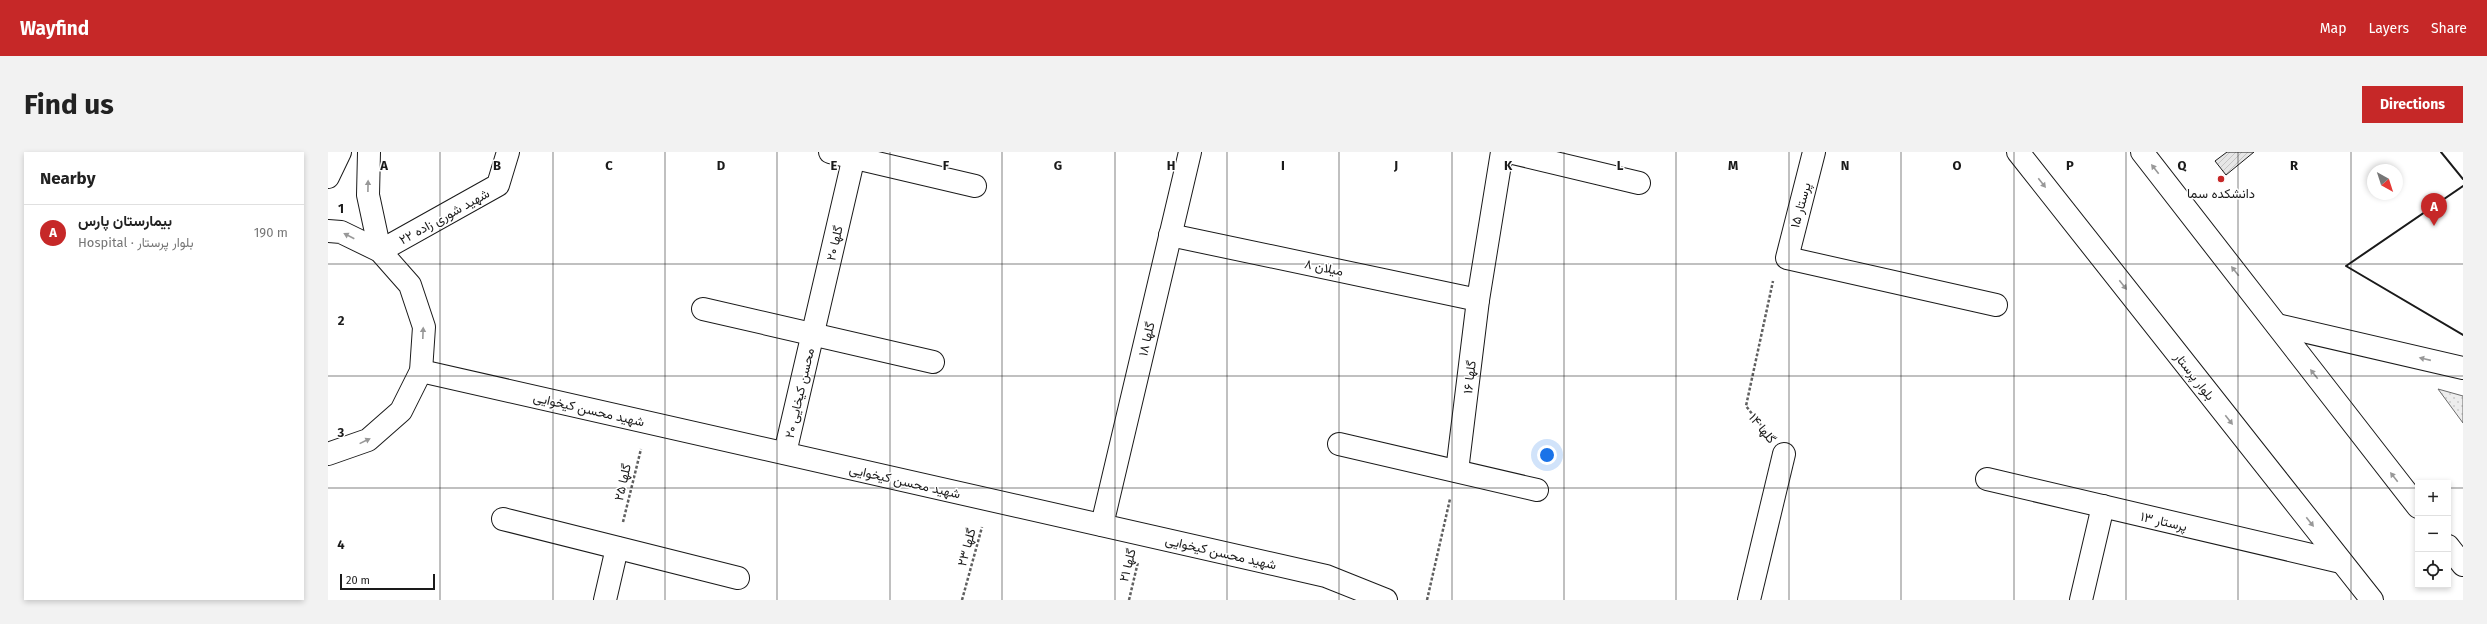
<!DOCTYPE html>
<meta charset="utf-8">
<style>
body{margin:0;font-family:"Fira Sans",Vazirmatn,sans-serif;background:#f2f2f2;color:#222}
.controls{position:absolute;right:12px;bottom:12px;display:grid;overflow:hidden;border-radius:0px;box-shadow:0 2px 6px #0003}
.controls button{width:36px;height:36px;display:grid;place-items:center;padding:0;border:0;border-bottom:1px solid #e0e0e0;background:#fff;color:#222;font:20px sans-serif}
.compass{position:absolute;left:2039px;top:12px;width:36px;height:36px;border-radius:50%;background:#fff;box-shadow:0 2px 6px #0003;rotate:141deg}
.scale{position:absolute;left:12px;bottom:10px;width:95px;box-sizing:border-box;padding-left:4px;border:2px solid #1a1a1a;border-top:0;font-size:11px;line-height:14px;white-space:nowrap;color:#1a1a1a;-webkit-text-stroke:3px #fff;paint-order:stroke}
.you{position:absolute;left:1219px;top:303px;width:14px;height:14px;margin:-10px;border:3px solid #fff;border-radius:50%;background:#1a73e8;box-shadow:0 0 0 6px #1a73e833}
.badge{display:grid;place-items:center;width:26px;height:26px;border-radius:50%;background:#c62828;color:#fff;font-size:13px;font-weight:700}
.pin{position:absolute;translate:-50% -33px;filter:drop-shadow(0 1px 2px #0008)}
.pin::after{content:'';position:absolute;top:21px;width:14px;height:12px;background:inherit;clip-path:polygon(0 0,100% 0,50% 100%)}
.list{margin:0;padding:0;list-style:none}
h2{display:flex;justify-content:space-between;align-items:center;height:52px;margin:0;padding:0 16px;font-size:17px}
h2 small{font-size:13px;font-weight:400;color:#767676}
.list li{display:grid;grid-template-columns:26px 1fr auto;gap:12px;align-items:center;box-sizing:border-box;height:56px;padding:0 16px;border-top:1px solid #e0e0e0}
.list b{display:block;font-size:15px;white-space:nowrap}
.list p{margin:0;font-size:13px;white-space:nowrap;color:#767676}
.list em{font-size:13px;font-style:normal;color:#767676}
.icon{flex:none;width:22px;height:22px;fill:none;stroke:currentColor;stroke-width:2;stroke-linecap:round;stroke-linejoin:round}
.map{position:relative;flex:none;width:2135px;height:448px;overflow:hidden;border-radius:0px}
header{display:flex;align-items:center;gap:24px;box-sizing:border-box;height:56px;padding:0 20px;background:#c62828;color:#fff}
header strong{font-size:19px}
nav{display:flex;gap:22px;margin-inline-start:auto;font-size:14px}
.intro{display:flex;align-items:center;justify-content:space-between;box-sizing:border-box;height:96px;padding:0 24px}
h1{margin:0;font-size:28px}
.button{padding:10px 18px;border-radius:0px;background:#c62828;color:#fff;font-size:14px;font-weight:700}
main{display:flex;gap:24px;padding:0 24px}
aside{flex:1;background:#fff;border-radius:0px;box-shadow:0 2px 6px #0003}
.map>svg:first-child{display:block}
.grass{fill:url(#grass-dots);stroke:#6a6a6a}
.building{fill:url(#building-hatch);stroke:#1a1a1a}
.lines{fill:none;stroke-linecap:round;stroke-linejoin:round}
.minor-casing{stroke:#1a1a1a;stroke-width:24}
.major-casing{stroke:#1a1a1a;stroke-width:24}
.path{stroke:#5f5f5f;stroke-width:2.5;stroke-dasharray:3 2;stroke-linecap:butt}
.minor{stroke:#fff;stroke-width:22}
.major{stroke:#fff;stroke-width:22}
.wall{stroke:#1a1a1a;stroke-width:2}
.oneway{fill:#989898}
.grid{fill:none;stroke:#1a1a1a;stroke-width:1;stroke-opacity:0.55}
.poi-dot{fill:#c62828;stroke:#fff;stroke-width:1.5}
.labels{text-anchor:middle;stroke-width:3;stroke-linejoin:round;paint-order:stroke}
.poi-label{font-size:13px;fill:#1a1a1a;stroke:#fff}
.street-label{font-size:13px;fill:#1a1a1a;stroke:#fff}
.grid-label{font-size:13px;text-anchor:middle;font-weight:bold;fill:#1a1a1a;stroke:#fff;stroke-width:3;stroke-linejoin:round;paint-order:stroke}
</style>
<header>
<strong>Wayfind</strong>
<nav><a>Map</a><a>Layers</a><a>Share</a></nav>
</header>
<div class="intro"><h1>Find us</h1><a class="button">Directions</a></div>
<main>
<aside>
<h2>Nearby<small></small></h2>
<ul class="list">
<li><span class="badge">A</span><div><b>بیمارستان پارس</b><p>Hospital · بلوار پرستار</p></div><em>190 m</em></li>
</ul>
</aside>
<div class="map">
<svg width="2135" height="448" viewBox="0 0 2135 448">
<defs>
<pattern id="grass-dots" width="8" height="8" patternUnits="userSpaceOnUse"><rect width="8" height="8" fill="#ededed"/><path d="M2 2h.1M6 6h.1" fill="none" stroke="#cbcbcb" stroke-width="1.8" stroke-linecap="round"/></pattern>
<pattern id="building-hatch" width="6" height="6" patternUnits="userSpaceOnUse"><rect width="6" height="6" fill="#e6e6e6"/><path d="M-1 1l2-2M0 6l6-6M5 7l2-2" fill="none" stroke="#c5c5c5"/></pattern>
</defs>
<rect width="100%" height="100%" fill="#fff"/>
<polygon class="grass" points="2110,237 2135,244 2135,271"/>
<polygon class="building" points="1899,0 1926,0 1898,23 1887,9"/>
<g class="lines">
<g class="minor-casing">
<g id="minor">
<polyline points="41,0 40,43 52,99 170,33 180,0"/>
<polyline points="502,0 647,34"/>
<polyline points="1181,0 1311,31"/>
<polyline points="1486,0 1459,106 1668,153"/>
<polyline points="0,25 12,0"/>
<polyline points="0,79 13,80 52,99 82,133 96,175 93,219 73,259 40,288 0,302"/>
<polyline points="842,83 1150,148"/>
<polyline points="375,157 605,210"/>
<polyline points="1949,173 2135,216"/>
<polyline points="93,219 998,424 1058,448"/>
<polyline points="1011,292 1209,338"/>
<polyline points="457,301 527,0"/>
<polyline points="1129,319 1150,148 1174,0"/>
<polyline points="1659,327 2013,410"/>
<polyline points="175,367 410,426"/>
<polyline points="774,373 862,0"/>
<polyline points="277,448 289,396"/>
<polyline points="1421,448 1456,302"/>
<polyline points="1753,448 1775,354"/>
</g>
</g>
<g class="major-casing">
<g id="major">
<polyline points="1690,0 2044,448"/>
<polyline points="1814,0 2090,355"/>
<polyline points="2120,394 2135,413"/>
</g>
</g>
<g class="path">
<polyline points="1439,281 1418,254 1445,129"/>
<polyline points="295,370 313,297"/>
<polyline points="634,448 654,375"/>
<polyline points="801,448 810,410"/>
<polyline points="1099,448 1122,347"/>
</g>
<use href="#minor" class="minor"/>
<use href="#major" class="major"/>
<g class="wall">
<polyline points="2113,0 2135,27"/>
<polyline points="2135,34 2018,114 2135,183"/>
</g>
</g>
<defs><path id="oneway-solid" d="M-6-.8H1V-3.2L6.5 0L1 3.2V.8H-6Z"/></defs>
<g class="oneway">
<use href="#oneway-solid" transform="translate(1827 17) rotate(-128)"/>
<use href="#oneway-solid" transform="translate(1714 31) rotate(52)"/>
<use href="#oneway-solid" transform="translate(40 34) rotate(-89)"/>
<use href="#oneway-solid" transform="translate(21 84) rotate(-153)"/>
<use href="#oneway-solid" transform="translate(1907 119) rotate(-128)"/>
<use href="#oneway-solid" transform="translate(1795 133) rotate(52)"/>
<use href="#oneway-solid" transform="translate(95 181) rotate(-88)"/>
<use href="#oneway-solid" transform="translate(2097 207) rotate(-167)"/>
<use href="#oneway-solid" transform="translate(1986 222) rotate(-128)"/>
<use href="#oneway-solid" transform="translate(1901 268) rotate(52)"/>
<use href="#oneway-solid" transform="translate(37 289) rotate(-26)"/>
<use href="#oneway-solid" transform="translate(2066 325) rotate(-128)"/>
<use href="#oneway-solid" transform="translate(1982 370) rotate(52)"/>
</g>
<path class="grid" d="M112 0V448M225 0V448M337 0V448M449 0V448M562 0V448M674 0V448M787 0V448M899 0V448M1011 0V448M1124 0V448M1236 0V448M1348 0V448M1461 0V448M1573 0V448M1686 0V448M1798 0V448M1910 0V448M2023 0V448M0 112H2135M0 224H2135M0 336H2090M2120 336H2135"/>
<circle class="poi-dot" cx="1893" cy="27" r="4"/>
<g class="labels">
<g class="poi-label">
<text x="1893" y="46">دانشکده سما</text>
</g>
<g class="street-label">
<text transform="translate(1472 53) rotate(-75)" y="5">پرستار ۱۵</text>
<text transform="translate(116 64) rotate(-29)" y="5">شهید شوری زاده ۲۲</text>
<text transform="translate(506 91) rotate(-77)" y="5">گلها ۲۰</text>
<text transform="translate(996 115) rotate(12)" y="5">میلان ۸</text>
<text transform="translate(818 187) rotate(-77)" y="5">گلها ۱۸</text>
<text transform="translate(1867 224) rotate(52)" y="5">بلوار پرستار</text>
<text transform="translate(1141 225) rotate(-83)" y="5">گلها ۱۶</text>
<text transform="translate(471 241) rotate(-77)" y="5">محسن کیخایی ۲۰</text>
<text transform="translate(261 257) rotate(13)" y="5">شهید محسن کیخوایی</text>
<text transform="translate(1435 276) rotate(51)" y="5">گلها ۱۴</text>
<text transform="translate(577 329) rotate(13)" y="5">شهید محسن کیخوایی</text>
<text transform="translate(294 330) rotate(-77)" y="5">گلها ۲۵</text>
<text transform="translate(1836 369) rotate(13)" y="5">پرستار ۱۳</text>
<text transform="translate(638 395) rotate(-75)" y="5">گلها ۲۳</text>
<text transform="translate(893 400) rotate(13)" y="5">شهید محسن کیخوایی</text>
<text transform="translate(799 413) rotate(-76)" y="5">گلها ۲۱</text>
</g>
</g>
<g class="grid-label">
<text x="56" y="18">A</text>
<text x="169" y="18">B</text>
<text x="281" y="18">C</text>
<text x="393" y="18">D</text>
<text x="506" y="18">E</text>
<text x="618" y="18">F</text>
<text x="730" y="18">G</text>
<text x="843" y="18">H</text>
<text x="955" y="18">I</text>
<text x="1068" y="18">J</text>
<text x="1180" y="18">K</text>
<text x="1292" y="18">L</text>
<text x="1405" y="18">M</text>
<text x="1517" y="18">N</text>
<text x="1629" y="18">O</text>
<text x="1742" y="18">P</text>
<text x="1854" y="18">Q</text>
<text x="1966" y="18">R</text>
<text x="13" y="61">1</text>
<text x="13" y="173">2</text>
<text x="13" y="285">3</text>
<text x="13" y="397">4</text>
</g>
</svg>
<div class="controls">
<button>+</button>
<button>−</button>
<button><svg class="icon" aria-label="locate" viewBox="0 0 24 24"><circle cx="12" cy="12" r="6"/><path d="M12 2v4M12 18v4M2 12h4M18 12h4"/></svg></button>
</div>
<svg class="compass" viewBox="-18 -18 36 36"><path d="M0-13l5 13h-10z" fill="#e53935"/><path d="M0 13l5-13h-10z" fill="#767676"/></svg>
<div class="scale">20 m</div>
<div class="you"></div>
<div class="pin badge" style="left:2106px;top:74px">A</div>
</div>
</main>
